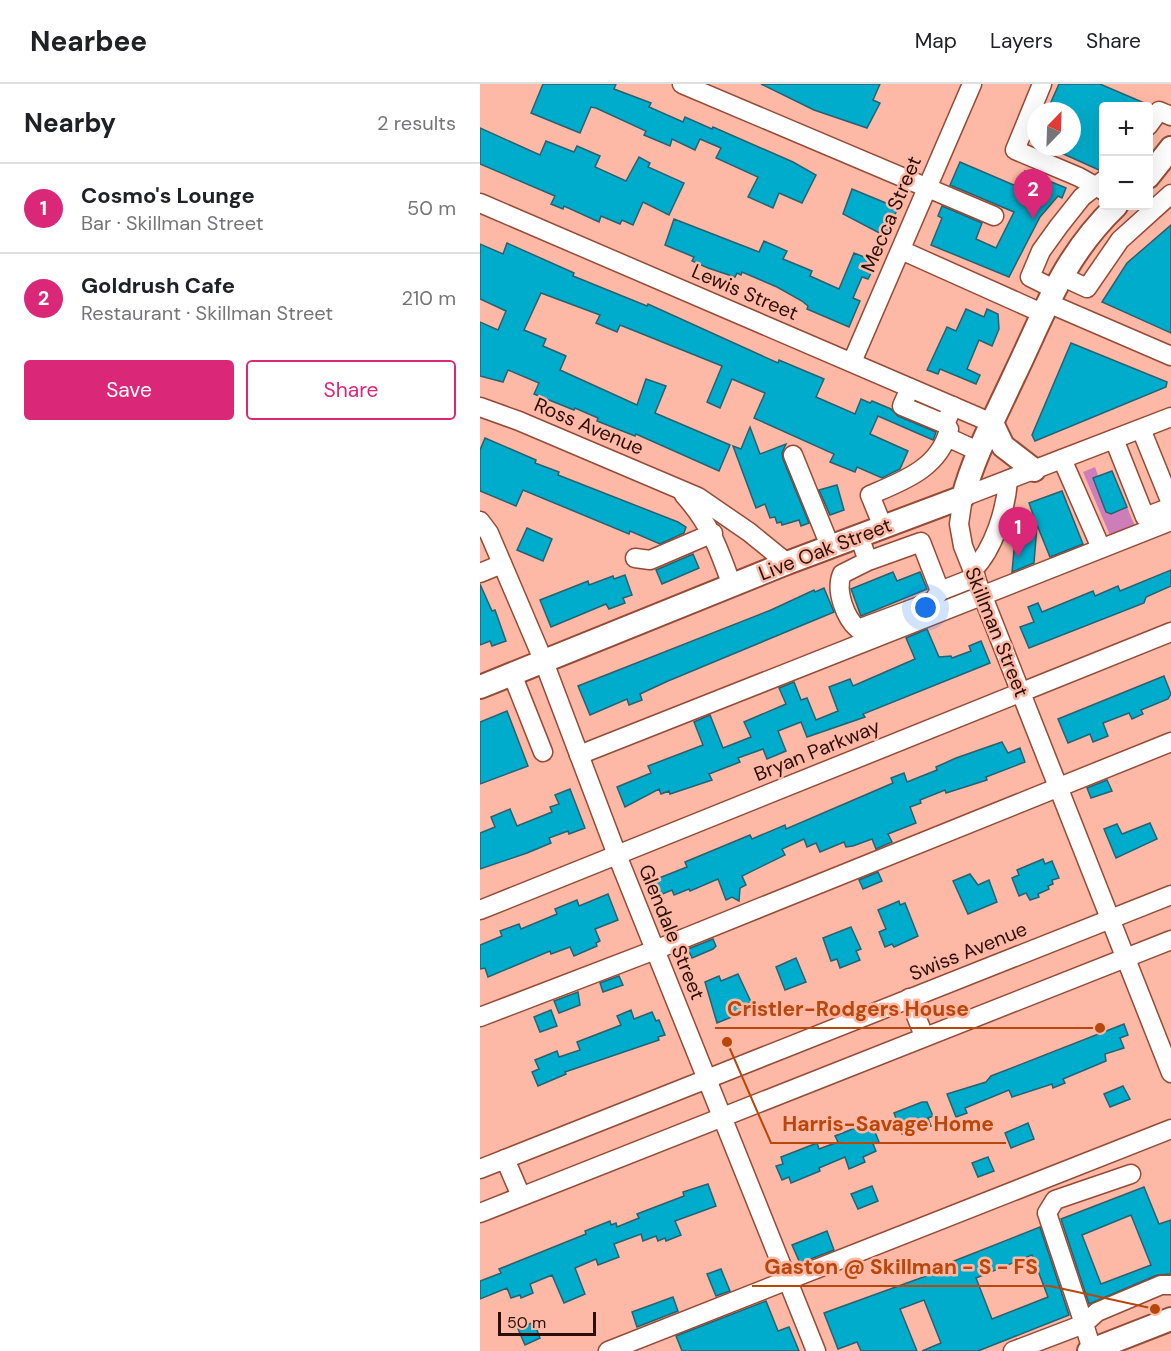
<!DOCTYPE html>
<meta charset="utf-8">
<style>
body{margin:0;font-family:"DM Sans",sans-serif;background:#f6f6f6;color:#202124}
.controls{position:absolute;right:18px;top:18px;display:grid;overflow:hidden;border-radius:6px;box-shadow:0 6px 24px #0002}
.controls button{width:54px;height:54px;display:grid;place-items:center;padding:0;border:0;border-bottom:2px solid #e0e0e0;background:#fff;color:#202124;font:30px sans-serif}
.compass{position:absolute;left:547px;top:18px;width:54px;height:54px;border-radius:50%;background:#fff;box-shadow:0 6px 24px #0002;rotate:23deg}
.scale{position:absolute;left:18px;bottom:15px;width:98px;box-sizing:border-box;padding-left:6px;border:3px solid #2c0e06;border-top:0;font-size:16px;line-height:21px;white-space:nowrap;color:#2c0e06;-webkit-text-stroke:4px #fdb9a5;paint-order:stroke}
.you{position:absolute;left:446px;top:524px;width:21px;height:21px;margin:-15px;border:4px solid #fff;border-radius:50%;background:#1a73e8;box-shadow:0 0 0 9px #1a73e833}
.badge{display:grid;place-items:center;width:39px;height:39px;border-radius:50%;background:#db2777;color:#fff;font-size:20px;font-weight:700}
.pin{position:absolute;translate:-50% -50px;filter:drop-shadow(0 2px 3px #0008)}
.pin::after{content:'';position:absolute;top:32px;width:21px;height:18px;background:inherit;clip-path:polygon(0 0,100% 0,50% 100%)}
.list{margin:0;padding:0;list-style:none}
h2{display:flex;justify-content:space-between;align-items:center;height:78px;margin:0;padding:0 24px;font-size:26px}
h2 small{font-size:20px;font-weight:400;color:#757577}
.list li{display:grid;grid-template-columns:39px 1fr auto;gap:18px;align-items:center;box-sizing:border-box;height:90px;padding:0 24px;border-top:2px solid #e0e0e0}
.list b{display:block;font-size:22px;white-space:nowrap}
.list p{margin:0;font-size:20px;white-space:nowrap;color:#757577}
.list em{font-size:20px;font-style:normal;color:#757577}
.actions{display:flex;gap:12px;padding:18px 24px}
.actions a{flex:1;padding:14px 0;border:2px solid #db2777;border-radius:6px;text-align:center;font-size:21px;color:#db2777}
.actions .main{background:#db2777;color:#fff}
.map{position:relative;flex:none;width:691px;height:1267px;overflow:hidden}
header{display:flex;align-items:center;gap:36px;box-sizing:border-box;height:84px;padding:0 30px;background:#fff;border-bottom:2px solid #e0e0e0}
header strong{font-size:28px}
nav{display:flex;gap:33px;margin-inline-start:auto;font-size:21px}
main{display:flex}
aside{flex:1;background:#fff}
.map>svg:first-child{display:block}
.green{fill:#cd7eb9}
.building{fill:#00accb;stroke:#296170;stroke-width:1.5;fill-rule:evenodd}
.lines{fill:none;stroke-linecap:round;stroke-linejoin:round}
.minor-casing{stroke:#954b36;stroke-width:21}
.major-casing{stroke:#954b36;stroke-width:26}
.minor{stroke:#fff;stroke-width:18}
.major{stroke:#fff;stroke-width:22}
.labels{text-anchor:middle;stroke-width:5;stroke-linejoin:round;paint-order:stroke}
.street-label{font-size:20px;fill:#2c0e06;stroke:#fdb9a5}
.leader{fill:none;stroke:#b9460a;stroke-width:2}
.callout-dot{fill:#b9460a;stroke:#fdb9a5;stroke-width:2}
.callout-label{font-size:21px;text-anchor:middle;font-weight:bold;fill:#b9460a;stroke:#fdb9a5;stroke-width:5;stroke-linejoin:round;paint-order:stroke}
</style>
<header>
<strong>Nearbee</strong>
<nav><a>Map</a><a>Layers</a><a>Share</a></nav>
</header>
<main>
<aside>
<h2>Nearby<small>2 results</small></h2>
<ul class="list">
<li><span class="badge">1</span><div><b>Cosmo's Lounge</b><p>Bar · Skillman Street</p></div><em>50 m</em></li>
<li><span class="badge">2</span><div><b>Goldrush Cafe</b><p>Restaurant · Skillman Street</p></div><em>210 m</em></li>
</ul>
<div class="actions"><a class="main">Save</a><a>Share</a></div>
</aside>
<div class="map">
<svg width="691" height="1267" viewBox="0 0 691 1267">
<rect width="100%" height="100%" fill="#fdb9a5"/>
<polygon class="green" points="615,383 631,429 647,423 657,447 632,456 603,388"/>
<g class="building">
<polygon points="63,0 136,0 134,5 171,19 169,23 203,38 205,33 232,45 233,43 313,78 336,91 322,119 299,109 293,124 268,113 278,93 236,74 241,64 220,55 215,66 192,55 190,62 164,51 166,47 116,24 111,23 100,49 51,29"/>
<polygon points="281,0 400,0 393,16 400,19 387,44 334,26"/>
<polygon points="579,0 620,0 669,21 624,22 624,75 619,86 568,63 592,63 592,27 567,27"/>
<polygon points="0,44 60,71 66,57 94,68 97,62 120,72 115,83 146,97 159,73 170,79 168,83 204,99 189,131 163,118 153,141 142,136 140,140 121,132 119,138 84,122 83,125 71,120 75,112 0,80"/>
<polygon points="480,78 543,105 545,87 586,104 582,114 578,112 560,133 529,193 451,161 462,134 458,132 462,122 502,139 496,155 516,164 534,128 470,101"/>
<polygon points="372,105 418,124 405,152 363,130"/>
<polygon points="194,135 279,168 284,157 307,167 303,175 332,187 330,192 359,205 374,169 397,178 388,195 382,193 373,214 380,217 369,243 327,225 328,222 322,217 297,203 262,188 261,191 257,189 255,193 228,184 212,177 214,173 185,161"/>
<polygon points="691,141 691,249 622,218 647,179"/>
<polygon points="27,159 94,189 93,192 167,222 168,220 298,279 299,276 344,295 336,313 375,330 381,315 390,319 392,317 411,325 418,332 456,348 454,354 453,356 398,332 390,350 428,367 420,385 402,394 377,383 375,388 350,378 354,370 274,334 285,309 252,295 240,324 227,318 242,282 140,241 137,248 116,239 120,231 61,209 44,246 66,255 63,262 86,272 80,286 157,321 166,295 186,302 175,329 250,361 239,387 156,350 155,352 117,337 118,334 95,324 94,326 54,310 59,299 28,286 23,298 0,292 0,238 18,246 26,227 0,215 0,160 23,170"/>
<polygon points="486,225 504,233 507,225 518,230 519,245 512,262 499,256 487,285 500,291 496,300 460,285 458,290 447,286 467,243 476,247"/>
<polygon points="591,259 687,298 686,303 555,357 552,351"/>
<polygon points="270,343 280,370 306,360 302,369 303,375 329,439 321,442 319,436 302,441 301,438 297,439 295,433 290,434 285,420 276,424 253,362 261,365"/>
<polygon points="5,354 56,376 55,379 79,388 78,391 198,438 206,443 204,449 180,460 150,447 149,450 43,406 36,422 0,407 0,366"/>
<polygon points="632,387 647,423 631,430 626,428 613,394"/>
<polygon points="357,401 364,426 350,431 339,406"/>
<polygon points="582,407 603,460 570,473 557,441 554,479 532,488 535,455 531,453 542,427 554,433 549,419"/>
<polygon points="47,444 72,455 63,477 37,466"/>
<polygon points="213,470 219,484 182,500 176,486"/>
<polygon points="691,486 691,502 666,513 664,519 549,564 540,543 554,538 548,523 558,519 562,528 613,507 615,512 638,502 640,507"/>
<polygon points="413,488 417,497 440,488 447,505 381,532 371,505"/>
<polygon points="145,491 152,511 143,514 145,519 129,525 126,520 71,543 60,516 108,497 109,501 133,492 134,495"/>
<polygon points="0,500 12,527 15,526 26,557 12,562 10,557 0,561"/>
<polygon points="344,504 354,528 188,597 160,610 162,616 149,621 147,615 110,631 98,602 291,526 334,506 335,508"/>
<polygon points="447,545 459,573 471,572 472,574 491,567 489,562 501,557 510,579 383,630 385,633 327,653 321,638 298,647 306,667 287,675 283,665 258,674 260,678 229,690 232,696 190,710 189,707 181,710 179,705 145,723 137,703 171,689 168,682 223,661 214,638 230,631 243,664 271,653 264,638 306,620 299,604 314,598 321,616 327,614 336,636 358,627 349,603 370,595 373,602 435,575 426,554"/>
<polygon points="684,592 691,610 688,615 661,626 663,630 652,635 649,629 623,639 628,652 613,658 610,650 588,659 578,635"/>
<polygon points="27,627 48,682 0,700 0,638"/>
<polygon points="522,658 528,669 540,664 545,678 506,693 507,696 466,709 465,706 440,716 441,719 430,723 436,739 408,750 412,758 396,765 392,755 373,762 366,763 364,758 340,768 336,759 327,763 324,755 302,765 305,771 262,792 266,801 260,804 259,817 252,813 246,816 238,795 210,807 209,805 194,811 192,806 180,811 174,796 207,783 205,778 270,751 272,755 305,741 306,745 413,699 411,694 424,689 427,698 457,686 456,683 476,674"/>
<polygon points="627,696 632,707 611,714 607,704"/>
<polygon points="90,705 105,744 89,750 88,747 69,754 71,759 47,769 0,785 0,749 15,743 11,733 30,725 37,742 72,728 70,723 79,720 75,711"/>
<polygon points="670,739 677,755 636,774 624,745 637,740 642,750"/>
<polygon points="563,775 565,780 572,777 579,794 572,796 573,800 568,802 569,805 558,810 559,813 550,816 546,809 539,812 532,794 539,791 537,786"/>
<polygon points="398,788 402,797 383,805 379,796"/>
<polygon points="490,790 498,801 509,796 517,818 488,830 473,797"/>
<polygon points="128,810 138,836 115,845 120,857 116,859 117,862 94,872 90,863 71,870 70,867 8,893 5,884 0,885 0,861 22,852 20,847 39,840 41,845 77,830 75,825 97,816 99,822"/>
<polygon points="419,817 420,821 425,819 438,852 414,863 412,860 405,863 399,848 406,845 398,826"/>
<polygon points="371,843 381,865 376,867 380,876 360,884 357,875 351,877 343,854"/>
<polygon points="233,855 236,862 233,865 212,874 208,865"/>
<polygon points="316,874 326,898 305,906 296,883"/>
<polygon points="258,890 272,920 267,922 269,926 237,939 225,898 239,892 241,897"/>
<polygon points="139,892 143,901 123,908 120,899"/>
<polygon points="98,908 100,921 79,929 74,917"/>
<polygon points="71,926 77,942 60,948 54,933"/>
<polygon points="151,926 154,935 172,928 176,937 179,936 185,951 178,953 179,956 85,988 86,990 58,1002 52,988 59,985 55,976 77,967 79,973 100,966 97,958 141,941 137,932"/>
<polygon points="644,940 648,951 640,954 644,964 625,970 626,977 583,995 585,999 573,1004 572,1000 532,1013 529,1006 485,1024 487,1029 476,1033 467,1010 506,998 511,992"/>
<polygon points="643,1002 650,1015 630,1023 624,1010"/>
<polygon points="442,1018 447,1018 453,1032 448,1034 451,1042 422,1050 414,1029"/>
<polygon points="548,1039 554,1055 531,1064 525,1049"/>
<polygon points="385,1040 387,1045 393,1043 399,1058 393,1060 396,1067 383,1073 385,1078 369,1085 365,1073 339,1084 340,1087 311,1099 309,1093 302,1096 296,1082 303,1080 301,1073 337,1059 339,1065 358,1058 355,1052"/>
<polygon points="508,1073 514,1087 498,1093 492,1079"/>
<polygon points="228,1100 236,1122 195,1137 201,1151 186,1157 185,1154 178,1157 176,1152 163,1157 161,1150 134,1160 139,1173 118,1181 116,1175 95,1184 105,1210 84,1219 72,1191 50,1200 53,1209 41,1214 40,1211 31,1214 27,1204 0,1215 0,1197 21,1189 19,1185 106,1150 105,1147 130,1137 131,1141 136,1139 137,1143 159,1134 157,1130 204,1112 203,1108"/>
<polygon points="392,1102 398,1117 378,1125 371,1110"/>
<path d="M664 1103 679 1140 691 1136V1190L677 1191 609 1220 581 1135ZM651 1131 671 1181 621 1200 602 1151Z"/>
<path d="M560 1143 589 1231 498 1267H442L461 1259 444 1216 420 1225 437 1267H381L377 1258 358 1265 344 1229 471 1183 469 1179ZM552 1171 568 1213 512 1235 496 1194Z"/>
<polygon points="347,1147 354,1166 320,1179 312,1161"/>
<polygon points="241,1185 250,1207 236,1212 227,1190"/>
<polygon points="193,1213 198,1227 157,1243 152,1228"/>
<polygon points="286,1217 298,1247 309,1243 319,1267 202,1267 196,1252"/>
<polygon points="54,1238 60,1254 45,1261 38,1245"/>
</g>
<g class="lines">
<g class="minor-casing">
<g id="minor">
<polyline points="202,0 514,132"/>
<polyline points="562,0 535,66 599,93 624,107"/>
<polyline points="668,42 679,27 691,32"/>
<polyline points="0,119 512,339"/>
<polyline points="421,166 564,230"/>
<polyline points="581,192 607,204 640,156 691,110"/>
<polyline points="574,205 550,193 561,167 579,142 602,113 624,96"/>
<polyline points="568,219 691,272"/>
<polyline points="372,278 492,0"/>
<polyline points="430,304 422,322 465,340"/>
<polyline points="0,323 39,337 218,413 269,448 307,479"/>
<polyline points="691,333 483,413 479,440 483,462 691,989"/>
<polyline points="661,345 691,419"/>
<polyline points="467,353 500,368"/>
<polyline points="634,355 665,433 691,423"/>
<polyline points="313,371 350,462"/>
<polyline points="582,375 621,464"/>
<path d="M204 411C230 440 239 465 252 502"/>
<polyline points="0,437 9,449 64,578 137,771 336,1267"/>
<path d="M403 443 390 411C423 397 460 384 469 345L465 340 473 322"/>
<path d="M379 452 388 477 441 458 460 507 453 517 378 545C365 534 355 506 362 490L388 477"/>
<polyline points="155,474 170,476 233,449"/>
<path d="M493 486C514 465 526 425 528 396"/>
<polyline points="0,489 22,480"/>
<polyline points="460,507 496,493"/>
<polyline points="32,590 63,668"/>
<polyline points="99,671 691,437"/>
<polyline points="0,826 691,548"/>
<polyline points="429,914 444,952"/>
<polyline points="0,933 175,866 691,658"/>
<polyline points="25,1075 41,1112"/>
<polyline points="0,1085 691,811"/>
<polyline points="0,1129 691,856"/>
<polyline points="612,1266 604,1240 617,1228 681,1201 691,1201"/>
<polyline points="128,1267 691,1045"/>
<polyline points="533,1267 604,1240 567,1129 575,1116 651,1090"/>
</g>
</g>
<g class="major-casing">
<g id="major">
<polyline points="668,93 691,64"/>
<polyline points="512,339 523,362 554,386"/>
<path d="M0 603 307 479 483 413C494 372 515 333 533 294 565 228 582 174 636 122"/>
<polyline points="609,1267 691,1235"/>
</g>
</g>
<use href="#minor" class="minor"/>
<use href="#major" class="major"/>
</g>
<g class="labels">
<g class="street-label">
<text transform="translate(411 130) rotate(-67)" y="7">Mecca Street</text>
<text transform="translate(265 208) rotate(23)" y="7">Lewis Street</text>
<text transform="translate(109 342) rotate(23)" y="7">Ross Avenue</text>
<text transform="translate(345 465) rotate(-21)" y="7">Live Oak Street</text>
<text transform="translate(517 548) rotate(68)" y="7">Skillman Street</text>
<text transform="translate(337 666) rotate(-22)" y="7">Bryan Parkway</text>
<text transform="translate(192 848) rotate(68)" y="7">Glendale Street</text>
<text transform="translate(488 867) rotate(-22)" y="7">Swiss Avenue</text>
</g>
</g>
<path class="leader" d="M620 944L501 944H235M247 958L291 1059H526M675 1225L570 1202H272"/>
<g class="callout-dot">
<circle cx="620" cy="944" r="6"/>
<circle cx="247" cy="958" r="6"/>
<circle cx="675" cy="1225" r="6"/>
</g>
<g class="callout-label">
<text x="368" y="932">Cristler-Rodgers House</text>
<text x="408" y="1047">Harris-Savage Home</text>
<text x="421" y="1190">Gaston @ Skillman - S - FS</text>
</g>
</svg>
<div class="controls">
<button>+</button>
<button>−</button>
</div>
<svg class="compass" viewBox="-18 -18 36 36"><path d="M0-13l5 13h-10z" fill="#e53935"/><path d="M0 13l5-13h-10z" fill="#757577"/></svg>
<div class="scale">50 m</div>
<div class="you"></div>
<div class="pin badge" style="left:538px;top:473px">1</div>
<div class="pin badge" style="left:553px;top:135px">2</div>
</div>
</main>
